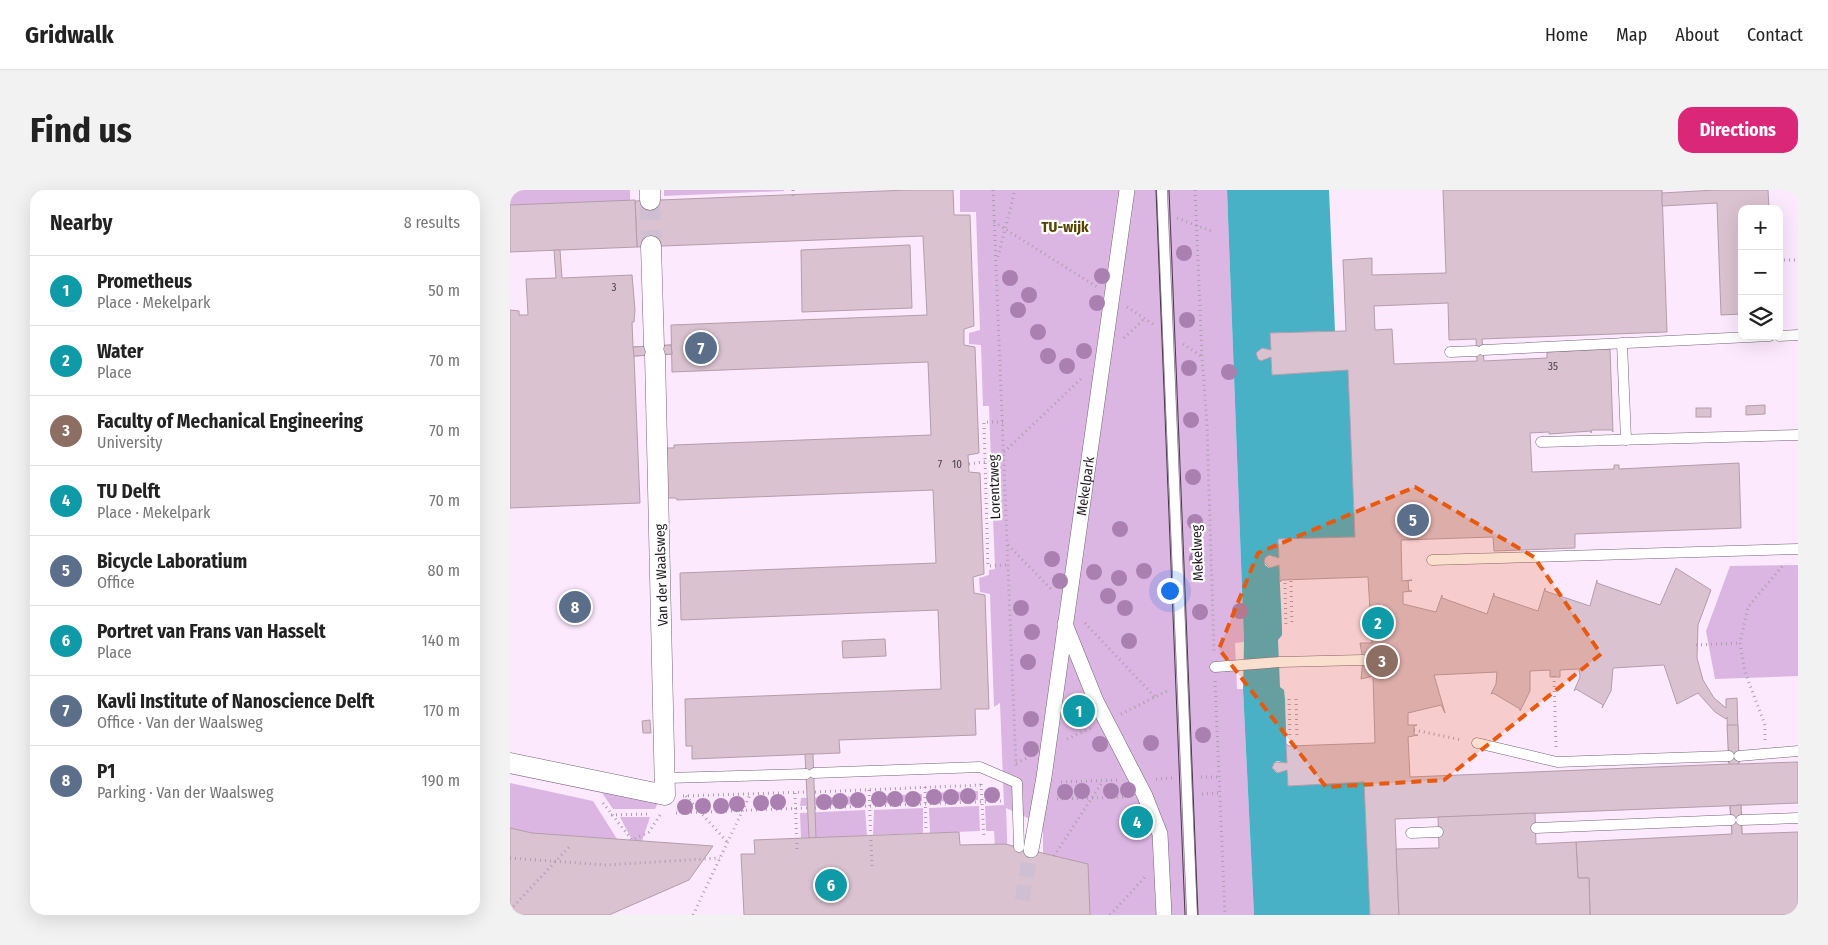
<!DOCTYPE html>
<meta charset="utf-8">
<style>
body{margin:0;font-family:"Fira Sans Condensed",sans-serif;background:#f2f2f2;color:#222}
.controls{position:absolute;right:15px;top:15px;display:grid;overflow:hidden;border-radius:10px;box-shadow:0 5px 20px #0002}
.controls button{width:45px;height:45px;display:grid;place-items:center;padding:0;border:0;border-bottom:1px solid #e0e0e0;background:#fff;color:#222;font:25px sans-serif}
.you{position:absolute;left:659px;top:400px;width:18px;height:18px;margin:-12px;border:4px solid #fff;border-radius:50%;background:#1a73e8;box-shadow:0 0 0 8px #1a73e833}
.badge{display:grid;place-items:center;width:32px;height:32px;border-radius:50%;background:#db2777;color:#fff;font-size:16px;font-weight:700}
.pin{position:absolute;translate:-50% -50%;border:2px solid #fff;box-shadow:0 1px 5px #0006}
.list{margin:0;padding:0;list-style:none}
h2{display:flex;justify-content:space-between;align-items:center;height:65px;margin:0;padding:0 20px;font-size:21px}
h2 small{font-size:16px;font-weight:400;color:#767676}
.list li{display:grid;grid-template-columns:32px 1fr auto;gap:15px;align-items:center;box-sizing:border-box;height:70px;padding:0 20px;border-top:1px solid #e0e0e0}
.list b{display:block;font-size:19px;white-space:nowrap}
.list p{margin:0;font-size:16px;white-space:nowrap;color:#767676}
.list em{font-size:16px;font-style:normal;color:#767676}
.icon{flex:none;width:28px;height:28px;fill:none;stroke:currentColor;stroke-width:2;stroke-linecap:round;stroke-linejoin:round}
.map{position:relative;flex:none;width:1288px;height:725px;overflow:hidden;border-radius:15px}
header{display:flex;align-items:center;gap:30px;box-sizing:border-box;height:70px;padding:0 25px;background:#fff;border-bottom:1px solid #e0e0e0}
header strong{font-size:24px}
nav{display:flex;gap:28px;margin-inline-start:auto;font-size:18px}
.intro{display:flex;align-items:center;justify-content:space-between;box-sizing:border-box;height:120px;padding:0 30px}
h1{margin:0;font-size:35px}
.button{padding:12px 22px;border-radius:15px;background:#db2777;color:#fff;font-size:18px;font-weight:700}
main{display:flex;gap:30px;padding:0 30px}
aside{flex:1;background:#fff;border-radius:15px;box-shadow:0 5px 20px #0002}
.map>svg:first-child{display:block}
.green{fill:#dcb6e2}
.water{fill:#48b1c6}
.building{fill:#dbc2d1;stroke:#b49caa;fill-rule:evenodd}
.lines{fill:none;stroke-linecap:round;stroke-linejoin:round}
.pedestrian-tunnel{stroke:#d0bfd2;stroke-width:15;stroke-dasharray:15 8;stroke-linecap:butt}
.minor-tunnel{stroke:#d0bfd2;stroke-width:20;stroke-dasharray:20 10;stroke-linecap:butt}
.service-casing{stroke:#726375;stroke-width:11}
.pedestrian-casing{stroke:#726375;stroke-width:16}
.minor-casing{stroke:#726375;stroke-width:21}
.path{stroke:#ac9eae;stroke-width:3;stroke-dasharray:1 4;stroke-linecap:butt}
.service{stroke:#fff;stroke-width:10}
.pedestrian{stroke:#fff;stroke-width:15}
.minor{stroke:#fff;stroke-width:20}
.tram{stroke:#423a43;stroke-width:1}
.path-bridge{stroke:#ac9eae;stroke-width:3;stroke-dasharray:1 4;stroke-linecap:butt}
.tree{fill:#aa80b0}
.marked{fill:#e8590c;fill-opacity:0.2;stroke:#e8590c;stroke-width:4;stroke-dasharray:10 6;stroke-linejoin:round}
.labels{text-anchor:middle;stroke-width:4.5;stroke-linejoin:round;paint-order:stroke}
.number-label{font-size:11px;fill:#4e434c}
.street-label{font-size:14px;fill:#1f1920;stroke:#fff}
.neighbourhood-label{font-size:15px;font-weight:bold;fill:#564401;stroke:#fff}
</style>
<header>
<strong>Gridwalk</strong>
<nav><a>Home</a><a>Map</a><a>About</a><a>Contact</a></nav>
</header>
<div class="intro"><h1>Find us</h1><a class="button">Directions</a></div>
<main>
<aside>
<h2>Nearby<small>8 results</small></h2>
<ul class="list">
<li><span class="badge" style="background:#0f9aa8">1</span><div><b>Prometheus</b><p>Place · Mekelpark</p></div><em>50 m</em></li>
<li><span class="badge" style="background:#0f9aa8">2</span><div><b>Water</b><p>Place</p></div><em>70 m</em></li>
<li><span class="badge" style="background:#8d6e63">3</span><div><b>Faculty of Mechanical Engineering</b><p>University</p></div><em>70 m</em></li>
<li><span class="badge" style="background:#0f9aa8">4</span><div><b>TU Delft</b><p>Place · Mekelpark</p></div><em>70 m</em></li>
<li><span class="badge" style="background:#5c6f8a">5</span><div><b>Bicycle Laboratium</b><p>Office</p></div><em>80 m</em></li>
<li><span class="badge" style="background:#0f9aa8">6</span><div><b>Portret van Frans van Hasselt</b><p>Place</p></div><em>140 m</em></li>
<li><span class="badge" style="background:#5c6f8a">7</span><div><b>Kavli Institute of Nanoscience Delft</b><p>Office · Van der Waalsweg</p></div><em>170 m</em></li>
<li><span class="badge" style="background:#5c6f8a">8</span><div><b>P1</b><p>Parking · Van der Waalsweg</p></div><em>190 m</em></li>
</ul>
</aside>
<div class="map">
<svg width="1288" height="725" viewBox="0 0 1288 725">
<rect width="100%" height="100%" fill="#fce9fe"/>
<g class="green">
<polygon points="0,0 120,0 120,11 0,15"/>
<polygon points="154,0 274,0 274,1 154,6"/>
<polygon points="450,0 717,0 734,452 725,453 727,499 733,499 744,725 540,725 533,671 533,635 496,618 499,703 488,703 484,641 476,641 475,616 494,615 490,513 484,517 480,404 470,402 469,388 479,385 479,380 485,379 479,216 473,216 471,155 459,154 459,143 470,140 466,22 450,22"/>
<polygon points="1288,375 1288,486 1205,489 1196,441 1220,376"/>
<polygon points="0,581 148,613 145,619 103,619 92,603 0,584"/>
<polygon points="0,593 83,611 107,649 22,643 0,638"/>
<polygon points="468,601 468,610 418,612 418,603"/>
<polygon points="412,604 412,611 364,614 363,606"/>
<polygon points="354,606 355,614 290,616 291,608"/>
<polygon points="469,616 470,641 420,643 419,618"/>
<polygon points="413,618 413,643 363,645 364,620"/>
<polygon points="355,620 357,646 291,648 290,623"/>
<polygon points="110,627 140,627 132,651 122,650"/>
</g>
<polygon class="water" points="717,0 819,0 825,141 760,143 761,160 752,158 746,164 751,170 761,167 762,185 838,180 845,347 768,350 769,368 759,365 754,370 755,375 759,378 769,375 772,437 772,445 768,450 770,497 774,500 775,510 777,573 767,571 764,573 762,578 767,583 777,580 778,596 854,592 860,725 744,725 733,499 734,452"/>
<g class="building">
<polygon points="398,0 443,0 444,25 460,25 464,136 454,139 454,155 465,157 469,263 458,265 459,282 470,283 474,384 463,387 464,403 475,405 479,519 465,519 466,545 329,550 330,563 182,569 182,556 176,556 175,509 431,499 428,420 171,430 170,383 426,373 423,300 167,310 166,308 155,308 153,258 164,258 164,255 421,245 418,172 162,182 161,135 417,125 413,46 127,57 125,11"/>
<path d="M933 0H1152L1157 142 972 149 974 171 1037 168V162L1100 159 1103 242 1102 240H1082L1081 243V241L1039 244V242L1020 243 1022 282 1104 279V275H1109V279L1229 273 1231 338 1065 344V358L984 361 983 347 891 350 892 391 902 390 898 391 899 401H902L893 402V414L926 422 932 405V408L977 424 984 403V406L1028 421 1035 398V401L1080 416 1087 390V393L1150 415 1166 378 1201 400 1188 435 1187 468 1193 490 1204 508 1216 518V509L1227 508 1229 574 1288 572V613L885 629 889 725H860L854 592 778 596 777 580 768 583 762 578 765 572 777 573 776 554 779 556 865 553 863 486 851 489 853 470 850 453H862L858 387 772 390 770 392 769 375 760 378 754 372 755 368 759 365 769 368 768 349 845 347 838 180 762 185 761 167 751 171 748 169 746 163 752 158 761 160 760 143 836 141 833 70 862 68V85L936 83ZM938 113 939 150 966 149 967 171 884 174 882 139 865 140 864 116ZM1154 475 1167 514 1188 503 1205 522 1216 529 1217 527 1219 574 900 587 898 547 908 545H904V536L907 535H898V523L931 515 935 523 924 485 987 482 986 494 981 504 983 503 1010 519V521L1020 501V481L1040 480V487H1050V480L1069 479 1070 487 1064 501 1066 499 1093 515 1092 518 1101 501 1103 478Z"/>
<polygon points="1206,0 1258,0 1259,19 1232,19 1232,124 1211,125 1207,13 1152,16 1152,3"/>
<polygon points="125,10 127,57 0,62 0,15"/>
<polygon points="400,55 402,118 292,122 291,60"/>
<polygon points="44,60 50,60 52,88 122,85 125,120 124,132 122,132 123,157 161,155 162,164 124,166 130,313 0,318 0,120 9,121 9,125 18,125 16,89 46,88"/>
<polygon points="161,155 162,164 124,166 123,157"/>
<polygon points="1255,215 1255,224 1236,225 1236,216"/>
<rect x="1186" y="218" width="15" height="9"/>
<polygon points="375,449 376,466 333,468 332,451"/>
<polygon points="140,530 141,543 133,543 132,531"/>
<polygon points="1217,535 1228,535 1229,574 1219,574"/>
<polygon points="295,564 303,564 306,648 299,648"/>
<polygon points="1231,615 1232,644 1222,644 1220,616"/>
<polygon points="1231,615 1232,644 1288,642 1288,725 1080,725 1079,688 1068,688 1066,652 1222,644 1220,616"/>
<polygon points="1025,623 1026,654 1066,652 1068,688 1079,688 1080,725 889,725 886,659 929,658 928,627"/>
<polygon points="0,638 22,643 203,656 179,690 99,725 0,725"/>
<polygon points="449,642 450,655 495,654 578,674 580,725 234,725 231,664 245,664 244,650"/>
</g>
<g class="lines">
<polyline class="pedestrian-tunnel" points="512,710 521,660"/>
<polyline class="minor-tunnel" points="140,10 141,56"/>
<g class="service-casing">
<g id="service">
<polyline points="652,0 682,725"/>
<polyline points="1269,146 1288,145"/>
<polyline points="1112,153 1116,250"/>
<polyline points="973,160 1260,146"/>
<polyline points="940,162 966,161"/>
<polyline points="1031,252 1288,245"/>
<polyline points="922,370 1288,359"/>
<polyline points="705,477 770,472 853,470"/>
<polyline points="967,553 1047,572 1219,566"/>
<polyline points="1229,566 1288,561"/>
<polyline points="304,583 470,577 507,593 509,657"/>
<polyline points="157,588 296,584"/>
<polyline points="1231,630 1288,628"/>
<polyline points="1026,638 1221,630"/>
<polyline points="901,643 928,642"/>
</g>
</g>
<g class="pedestrian-casing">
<g id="pedestrian">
<polyline points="555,434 586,511 635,606 650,644 654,725"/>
<path id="s1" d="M521 660 534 587 617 0"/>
</g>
</g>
<g class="minor-casing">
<g id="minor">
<polyline points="140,0 140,10"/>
<polyline points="141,56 144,156"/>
<polyline points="0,573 155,605 145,165"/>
</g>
</g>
<g class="path">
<polyline points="283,0 283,6"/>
<polyline points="483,0 506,576"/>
<polyline points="685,0 692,166 697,235 704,462"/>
<polyline points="667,28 704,42"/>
<polyline points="484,32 587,97"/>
<polyline points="488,67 505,0"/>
<polyline points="1269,70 1288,70"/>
<polyline points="617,117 643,134"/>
<polyline points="614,148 634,129"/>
<polyline points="673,154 691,166"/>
<polyline points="493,232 474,232 478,376 497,375"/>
<polyline points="494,262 573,187"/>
<polyline points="479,271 494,271"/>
<polyline points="498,355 543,401"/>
<polyline points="781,391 782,436"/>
<polyline points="775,393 776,437"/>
<polyline points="575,433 645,507"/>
<polyline points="1186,455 1230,453"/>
<polyline points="1044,486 1046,558"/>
<polyline points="705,491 715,725"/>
<polyline points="779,509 780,549"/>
<polyline points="786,509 787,549"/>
<polyline points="611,524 657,501"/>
<polyline points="904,540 952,550"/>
<polyline points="557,549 581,538"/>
<polyline points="1255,550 1255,535 1235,482 1230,453 1238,417 1274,374"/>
<polyline points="506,573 520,567"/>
<polyline points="691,587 708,587"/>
<polyline points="646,589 662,588"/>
<polyline points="551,592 607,590"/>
<polyline points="471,594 474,648"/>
<polyline points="415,597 416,642"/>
<polyline points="359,600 362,678"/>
<polyline points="305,602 472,595"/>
<polyline points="285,603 287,660"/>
<polyline points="692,604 709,603"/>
<polyline points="173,606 297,602"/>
<polyline points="176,606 217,652"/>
<polyline points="547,609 616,607"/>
<polyline points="93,613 122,650 139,642 150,625"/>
<polyline points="305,618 493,611"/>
<polyline points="166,623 298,618"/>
<polyline points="101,625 137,624"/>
<polyline points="544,666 593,591"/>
<polyline points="0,668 96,675 210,668"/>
<polyline points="0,720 60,656"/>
<polyline points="183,725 240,605"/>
<polyline points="600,725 635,687"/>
</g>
<use href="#service" class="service"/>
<use href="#pedestrian" class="pedestrian"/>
<use href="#minor" class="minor"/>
<g class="tram">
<polyline points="646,0 675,725"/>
<polyline points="659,0 688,725"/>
</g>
<polyline class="path-bridge" points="459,274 479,271"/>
</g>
<g class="tree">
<circle cx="674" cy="63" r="8"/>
<circle cx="592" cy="86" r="8"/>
<circle cx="500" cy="88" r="8"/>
<circle cx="519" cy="105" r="8"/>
<circle cx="587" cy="113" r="8"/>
<circle cx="508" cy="120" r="8"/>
<circle cx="677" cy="130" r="8"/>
<circle cx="528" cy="142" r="8"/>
<circle cx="574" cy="161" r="8"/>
<circle cx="538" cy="166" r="8"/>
<circle cx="557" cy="176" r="8"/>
<circle cx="679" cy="178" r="8"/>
<circle cx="719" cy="182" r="8"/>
<circle cx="681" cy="230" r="8"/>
<circle cx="683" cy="287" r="8"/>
<circle cx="685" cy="332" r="8"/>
<circle cx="610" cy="339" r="8"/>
<circle cx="542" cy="369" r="8"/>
<circle cx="687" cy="369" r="8"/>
<circle cx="634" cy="381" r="8"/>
<circle cx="584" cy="382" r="8"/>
<circle cx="609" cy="388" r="8"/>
<circle cx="550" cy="391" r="8"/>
<circle cx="598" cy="406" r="8"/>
<circle cx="511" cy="418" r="8"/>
<circle cx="615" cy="418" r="8"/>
<circle cx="730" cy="421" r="8"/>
<circle cx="690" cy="422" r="8"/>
<circle cx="522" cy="442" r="8"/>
<circle cx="619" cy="451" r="8"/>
<circle cx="518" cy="472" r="8"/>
<circle cx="521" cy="529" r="8"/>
<circle cx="693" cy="545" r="8"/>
<circle cx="641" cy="553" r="8"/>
<circle cx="590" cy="554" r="8"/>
<circle cx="521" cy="559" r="8"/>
<circle cx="618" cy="600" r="8"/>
<circle cx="572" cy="601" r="8"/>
<circle cx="601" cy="601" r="8"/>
<circle cx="555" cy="602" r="8"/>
<circle cx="482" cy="605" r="8"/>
<circle cx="458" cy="606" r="8"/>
<circle cx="424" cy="607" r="8"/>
<circle cx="441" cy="607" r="8"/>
<circle cx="369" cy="609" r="8"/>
<circle cx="385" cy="609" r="8"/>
<circle cx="403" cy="609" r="8"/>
<circle cx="348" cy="610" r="8"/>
<circle cx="330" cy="611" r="8"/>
<circle cx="268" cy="612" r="8"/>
<circle cx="314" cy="612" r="8"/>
<circle cx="251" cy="613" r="8"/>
<circle cx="227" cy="614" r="8"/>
<circle cx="193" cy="616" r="8"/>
<circle cx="211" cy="616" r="8"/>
<circle cx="175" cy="617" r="8"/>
</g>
<path class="marked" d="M905 297 1024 367 1091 464 934 590 816 597 709 459 748 363Z"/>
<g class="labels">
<g class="number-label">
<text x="104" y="101">3</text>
<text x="1043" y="180">35</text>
<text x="430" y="278">7</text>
<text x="447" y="278">10</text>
</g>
<g class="street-label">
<text dy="5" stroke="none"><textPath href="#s1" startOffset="368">Mekelpark</textPath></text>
<text transform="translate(484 297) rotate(-92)" y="5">Lorentzweg</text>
<text transform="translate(687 363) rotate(-92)" y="5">Mekelweg</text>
<text transform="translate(151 385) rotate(-92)" y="5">Van der Waalsweg</text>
</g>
<g class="neighbourhood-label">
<text x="555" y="42">TU-wijk</text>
</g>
</g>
</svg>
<div class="controls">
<button>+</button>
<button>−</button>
<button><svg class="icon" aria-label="layers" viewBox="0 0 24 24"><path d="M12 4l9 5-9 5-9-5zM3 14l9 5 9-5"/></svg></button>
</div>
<div class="you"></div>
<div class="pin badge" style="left:569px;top:521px;background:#0f9aa8">1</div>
<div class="pin badge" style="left:868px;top:433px;background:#0f9aa8">2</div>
<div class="pin badge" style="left:872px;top:471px;background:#8d6e63">3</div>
<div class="pin badge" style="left:627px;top:632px;background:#0f9aa8">4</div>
<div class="pin badge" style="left:903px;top:330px;background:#5c6f8a">5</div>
<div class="pin badge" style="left:321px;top:695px;background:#0f9aa8">6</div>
<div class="pin badge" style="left:191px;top:158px;background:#5c6f8a">7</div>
<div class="pin badge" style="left:65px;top:417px;background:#5c6f8a">8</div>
</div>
</main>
